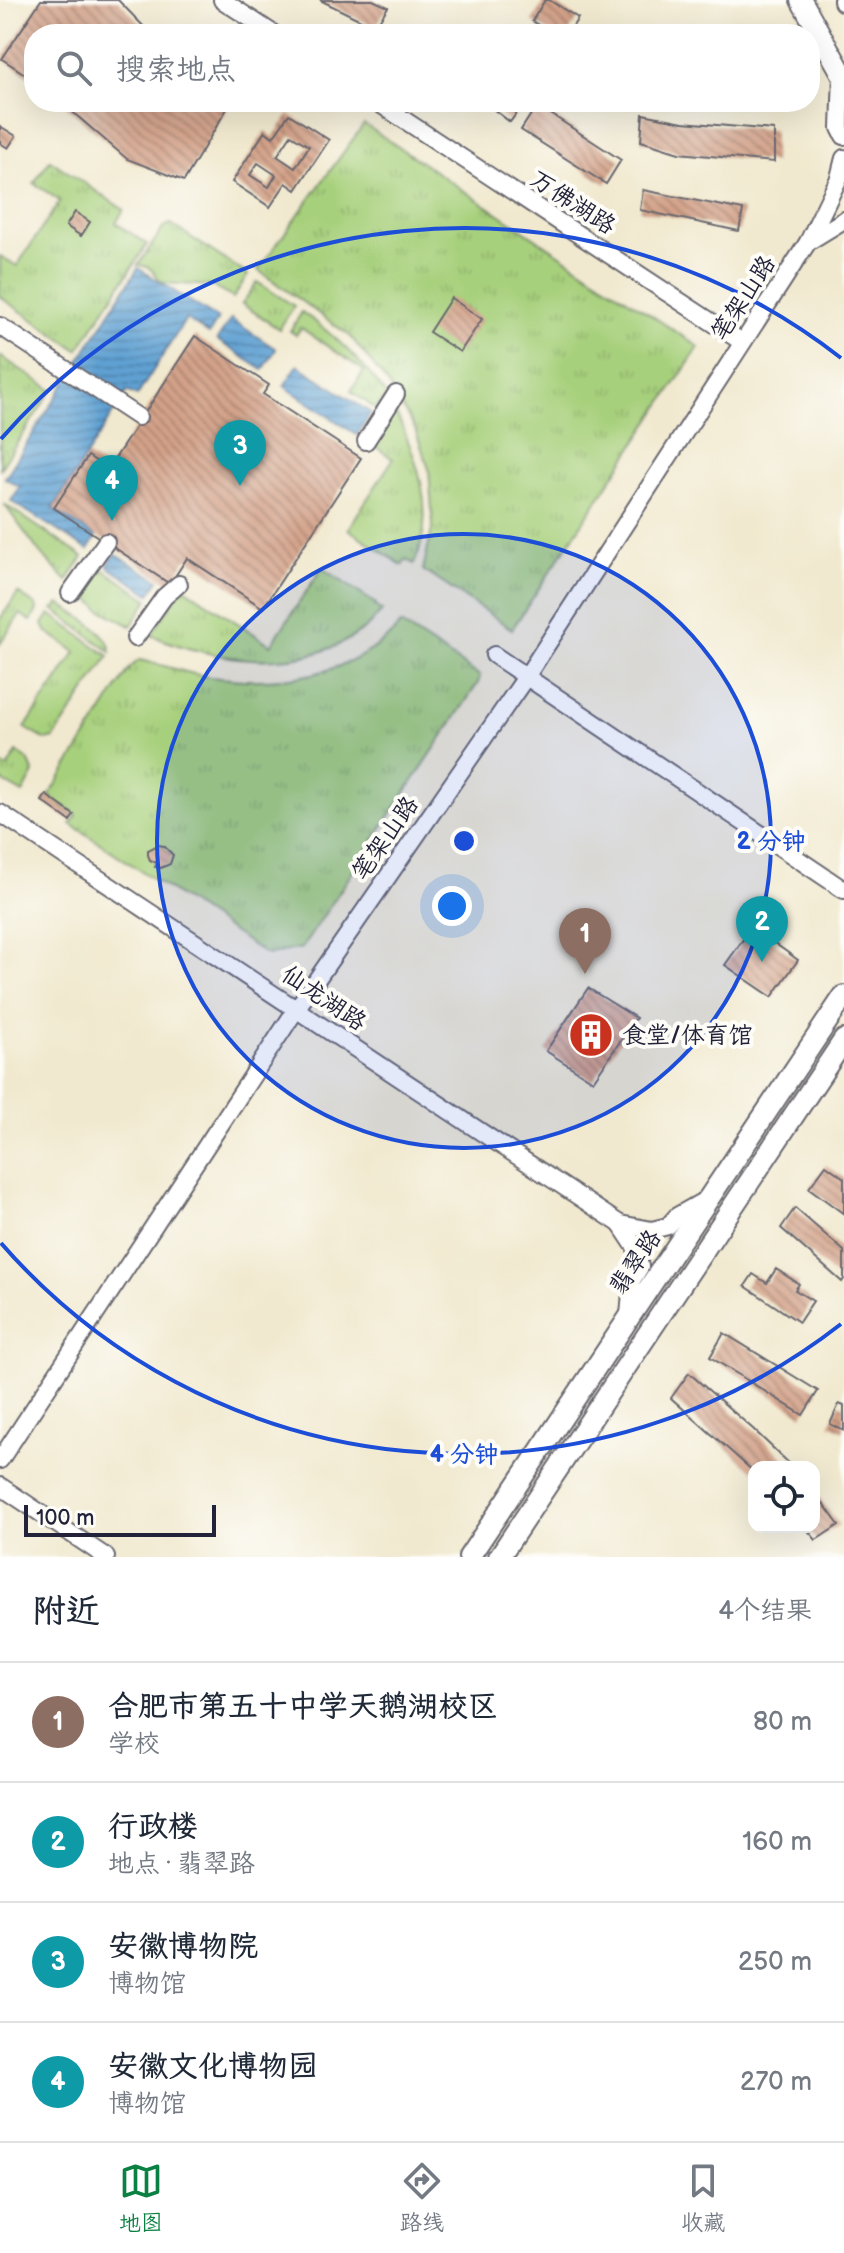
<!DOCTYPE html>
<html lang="zh">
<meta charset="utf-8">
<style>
body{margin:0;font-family:"Balsamiq Sans","LXGW WenKai TC",sans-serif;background:#f2f2f3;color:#1f2937}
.controls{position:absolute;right:24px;bottom:24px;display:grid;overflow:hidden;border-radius:16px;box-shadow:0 8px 32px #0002}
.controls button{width:72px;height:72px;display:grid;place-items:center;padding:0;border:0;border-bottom:2px solid #e0e1e3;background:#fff;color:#1f2937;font:40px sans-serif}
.scale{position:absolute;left:24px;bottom:20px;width:192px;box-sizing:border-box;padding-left:8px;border:4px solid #22223b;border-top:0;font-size:22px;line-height:28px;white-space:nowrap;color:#22223b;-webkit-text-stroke:6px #fdfcf7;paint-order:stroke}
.you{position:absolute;left:452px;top:906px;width:28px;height:28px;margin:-20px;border:6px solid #fff;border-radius:50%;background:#1a73e8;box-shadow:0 0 0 12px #1a73e833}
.badge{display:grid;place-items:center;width:52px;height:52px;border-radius:50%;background:#0b8043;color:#fff;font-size:26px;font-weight:700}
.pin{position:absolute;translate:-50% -66px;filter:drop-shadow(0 2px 4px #0008)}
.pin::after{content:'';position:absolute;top:42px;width:28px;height:24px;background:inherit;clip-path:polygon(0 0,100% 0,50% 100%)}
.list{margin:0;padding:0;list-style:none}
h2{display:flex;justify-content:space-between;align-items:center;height:104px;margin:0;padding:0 32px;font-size:34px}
h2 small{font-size:26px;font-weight:400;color:#747a83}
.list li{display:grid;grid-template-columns:52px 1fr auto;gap:24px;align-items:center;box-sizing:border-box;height:120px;padding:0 32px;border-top:2px solid #e0e1e3}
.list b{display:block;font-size:30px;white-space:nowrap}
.list p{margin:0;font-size:26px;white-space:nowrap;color:#747a83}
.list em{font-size:26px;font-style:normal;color:#747a83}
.icon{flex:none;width:44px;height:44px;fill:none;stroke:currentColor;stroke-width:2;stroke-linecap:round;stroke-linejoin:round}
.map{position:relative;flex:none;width:844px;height:1557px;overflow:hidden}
.search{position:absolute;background:#fff;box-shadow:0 8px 32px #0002;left:24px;right:24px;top:24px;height:88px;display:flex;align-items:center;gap:20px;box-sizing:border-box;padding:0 28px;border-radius:32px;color:#747a83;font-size:30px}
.sheet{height:584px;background:#fff}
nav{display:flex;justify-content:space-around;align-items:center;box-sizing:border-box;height:112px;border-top:2px solid #e0e1e3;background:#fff;font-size:22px;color:#747a83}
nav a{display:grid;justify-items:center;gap:4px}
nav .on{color:#0b8043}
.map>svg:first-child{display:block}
.grass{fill:url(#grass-tufts);stroke:#64795c;stroke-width:2}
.water{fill:url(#water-rules);stroke:#406186;stroke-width:2}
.building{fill:url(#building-back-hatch);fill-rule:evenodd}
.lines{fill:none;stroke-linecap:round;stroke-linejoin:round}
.minor-casing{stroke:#6a686f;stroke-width:20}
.major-casing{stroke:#6a686f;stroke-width:24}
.minor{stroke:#fff;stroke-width:16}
.major{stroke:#fff;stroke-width:20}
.ring{fill:none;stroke:#1d4ed8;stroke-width:4}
.labels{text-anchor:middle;stroke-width:8;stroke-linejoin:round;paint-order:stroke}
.street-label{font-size:24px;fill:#22223b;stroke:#fdfcf7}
.poi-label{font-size:24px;fill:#22223b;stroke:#fdfcf7;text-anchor:start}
.centre{fill:#1d4ed8;stroke:#fdfcf7;stroke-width:4}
.ring-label{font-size:24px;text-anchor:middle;font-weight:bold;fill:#1d4ed8;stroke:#fdfcf7;stroke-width:8;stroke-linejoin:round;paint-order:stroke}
</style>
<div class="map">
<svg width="844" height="1557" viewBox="0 0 844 1557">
<defs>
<pattern id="grass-tufts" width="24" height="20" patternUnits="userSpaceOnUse" patternTransform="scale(2)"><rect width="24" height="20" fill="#a7d07c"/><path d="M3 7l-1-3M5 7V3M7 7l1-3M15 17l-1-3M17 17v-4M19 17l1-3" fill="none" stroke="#8fb26c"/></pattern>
<pattern id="water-rules" width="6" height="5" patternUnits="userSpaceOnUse" patternTransform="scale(2)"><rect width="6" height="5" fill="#5ea0d2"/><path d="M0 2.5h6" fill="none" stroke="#4d82ac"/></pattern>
<pattern id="building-back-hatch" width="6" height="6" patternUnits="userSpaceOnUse" patternTransform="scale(2)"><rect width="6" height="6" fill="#d3a188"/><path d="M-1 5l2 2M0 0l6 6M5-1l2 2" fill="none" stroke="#ab8370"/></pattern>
</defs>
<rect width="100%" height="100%" fill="#fdfcf7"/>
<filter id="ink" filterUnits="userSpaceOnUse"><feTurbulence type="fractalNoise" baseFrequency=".0125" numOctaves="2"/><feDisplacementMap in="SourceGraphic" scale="16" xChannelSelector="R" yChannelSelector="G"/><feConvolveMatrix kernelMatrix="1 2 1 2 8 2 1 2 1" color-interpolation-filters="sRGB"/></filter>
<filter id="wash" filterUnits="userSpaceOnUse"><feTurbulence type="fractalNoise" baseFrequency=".006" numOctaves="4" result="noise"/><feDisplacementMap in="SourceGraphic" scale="32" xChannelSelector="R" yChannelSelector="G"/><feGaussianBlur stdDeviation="1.8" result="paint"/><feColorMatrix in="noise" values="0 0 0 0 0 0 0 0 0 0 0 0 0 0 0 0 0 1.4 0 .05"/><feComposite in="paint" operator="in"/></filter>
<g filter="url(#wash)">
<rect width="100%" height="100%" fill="#f1e9cf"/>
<g class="grass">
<polygon points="364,124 699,347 512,629 423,570 433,525 429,469 415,429 389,385 350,336 258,270"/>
<polygon points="50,160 124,210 116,223 147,244 78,350 0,297 0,256 17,266 60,201 34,183"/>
<path d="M171 224 248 275 233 298 212 286 165 283 159 280C153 271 151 266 138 265L164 227Z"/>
<polygon points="257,282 294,306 279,329 242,304"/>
<path d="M302 312C336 336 362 361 386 395L376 409 351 391 364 371 301 328 296 335 290 331Z"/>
<polygon points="0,356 52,390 0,469"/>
<path d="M395 411C417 458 438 513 414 564L406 559 402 565 348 529 393 459 373 445Z"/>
<polygon points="4,504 83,557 67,581 40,553"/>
<polygon points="98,566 148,599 131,626 101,610 83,593"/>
<path d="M322 568 376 604 375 606 382 611C327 678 221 665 151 635L183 587 271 645Z"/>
<polygon points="18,593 36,605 37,610 31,621 20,614 0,644 0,619"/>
<path d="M60 604C76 615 110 631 111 652L53 609Z"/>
<polygon points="50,614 109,656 54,738 46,740 25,728 76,652 46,631 43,624"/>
<path d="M401 624 480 676 478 683 302 948 267 955 71 824 77 815 49 796 130 668 139 660C163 664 186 674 211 677 278 686 355 677 401 624Z"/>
<polygon points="17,752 28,760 34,773 23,793 0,780 0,764 7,768"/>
</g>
<g class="water">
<polygon points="138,268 218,319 209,334 186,319 137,396 127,391 53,509 96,537 88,550 11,501 20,487 5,478"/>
<polygon points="231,319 276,349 263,370 217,340"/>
<polygon points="298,365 371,413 357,435 284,386"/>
<polygon points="115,554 159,580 150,594 107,566"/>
</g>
<g id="blocks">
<g class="building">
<polygon points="41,0 118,0 151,34 34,34 34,80 2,59"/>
<polygon points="320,0 373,0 388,7 375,27"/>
<polygon points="545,0 549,0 578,18 568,34 553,34 532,21"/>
<polygon points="61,102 231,102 184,181 127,159"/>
<polygon points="484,102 525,102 510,122"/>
<polygon points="537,105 621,160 606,184 521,130"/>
<path d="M289 114 329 140 296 190 286 183 270 207 232 182 265 131 273 137ZM291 135 309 146 295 168 277 156ZM258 163 276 175 269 187 250 175Z"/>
<polygon points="643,114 683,122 774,130 774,162 679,153 641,141"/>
<polygon points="0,126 16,136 8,148 0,143"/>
<polygon points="643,190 743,210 739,231 640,210"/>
<polygon points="75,212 90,222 81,236 66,226"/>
<polygon points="451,298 482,319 460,352 429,332"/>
<polygon points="195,336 269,385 263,394 361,458 263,608 187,558 170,584 54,508 88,456 108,469"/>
<polygon points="46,795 74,815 70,821 42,801"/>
<polygon points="158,845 164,846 173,855 170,864 161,868 155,867 157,863 150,860 148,855 148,850"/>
<polygon points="752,927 798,960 772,997 725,965"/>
<polygon points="588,988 636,1018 593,1081 546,1051"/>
<polygon points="826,1165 844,1178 844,1214 809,1188"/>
<polygon points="795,1208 844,1251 844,1279 842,1282 781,1228"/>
<polygon points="776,1269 799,1284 795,1290 813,1301 799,1322 745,1286 753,1274 767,1283"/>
<polygon points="724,1333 818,1391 803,1415 710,1357"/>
<polygon points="689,1373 753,1429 793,1467 754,1467 754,1472 671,1398"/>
<polygon points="839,1404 844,1406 844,1431 830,1424"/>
<polygon points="814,1491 839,1525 816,1540 805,1527 814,1527"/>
</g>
</g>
</g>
<g filter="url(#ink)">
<use href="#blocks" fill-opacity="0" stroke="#6a686f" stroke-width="2"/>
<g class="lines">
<g class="minor-casing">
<g id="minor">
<polyline points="222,0 274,34"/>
<polyline points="842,74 840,128 844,136"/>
<polyline points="377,102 742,342"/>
<polyline points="844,158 839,178 808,242 844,220"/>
<polyline points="0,326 138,417"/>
<polyline points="366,441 396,394"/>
<polyline points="70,593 106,542"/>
<polyline points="135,638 164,597 179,584"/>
<polyline points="494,655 844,890"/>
<polyline points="0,813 620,1224"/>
<polyline points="629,1316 632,1280 640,1267 636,1248 620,1224 652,1230 668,1226 677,1216 707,1199"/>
<polyline points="0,1460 297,1008 526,677 808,242"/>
<polyline points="0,1486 106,1557"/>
</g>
</g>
<g class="major-casing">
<g id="major">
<polyline points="801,0 844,77"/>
<polyline points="844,0 844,1"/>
<polyline points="469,1557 844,996"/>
<polyline points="499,1557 844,1040"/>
</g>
</g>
<use href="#minor" class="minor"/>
<use href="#major" class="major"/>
</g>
</g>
<circle cx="464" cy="841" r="307" fill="#1d4ed8" fill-opacity=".12"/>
<g class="ring">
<circle cx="464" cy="841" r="307"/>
<path d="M841 1324A613 613 0 0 1 1 1243M1 439A613 613 0 0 1 841 358"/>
</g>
<defs>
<g id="building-disc" transform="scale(2.3)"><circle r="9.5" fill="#c8321e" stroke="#fdfcf7"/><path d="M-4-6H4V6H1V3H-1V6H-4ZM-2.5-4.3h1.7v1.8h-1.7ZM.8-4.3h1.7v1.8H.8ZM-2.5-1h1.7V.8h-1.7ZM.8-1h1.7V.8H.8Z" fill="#fff"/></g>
</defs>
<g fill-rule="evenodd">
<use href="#building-disc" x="591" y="1035"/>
</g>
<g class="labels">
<g class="street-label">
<text transform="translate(573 202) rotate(33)" y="8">万佛湖路</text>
<text transform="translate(743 298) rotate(-57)" y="8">笔架山路</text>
<text transform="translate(385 838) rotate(-55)" y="8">笔架山路</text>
<text transform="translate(324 998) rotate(34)" y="8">仙龙湖路</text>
<text transform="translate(635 1262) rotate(-56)" y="8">翡翠路</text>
</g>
<g class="poi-label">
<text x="622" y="1043">食堂/体育馆</text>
</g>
</g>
<circle cx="464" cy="841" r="12" class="centre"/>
<g class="ring-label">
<text x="771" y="849">2 分钟</text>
<text x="464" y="1462">4 分钟</text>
</g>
</svg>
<div class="controls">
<button><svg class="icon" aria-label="locate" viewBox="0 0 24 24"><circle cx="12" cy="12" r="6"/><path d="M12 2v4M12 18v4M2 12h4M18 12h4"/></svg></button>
</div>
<div class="scale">100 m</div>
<div class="you"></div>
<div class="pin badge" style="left:585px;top:974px;background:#8d6e63">1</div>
<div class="pin badge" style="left:762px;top:962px;background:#0f9aa8">2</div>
<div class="pin badge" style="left:240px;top:486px;background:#0f9aa8">3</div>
<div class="pin badge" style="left:112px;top:521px;background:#0f9aa8">4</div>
<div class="search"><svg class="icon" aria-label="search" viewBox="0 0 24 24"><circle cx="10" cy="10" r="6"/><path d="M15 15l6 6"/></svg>搜索地点</div>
</div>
<section class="sheet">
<h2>附近<small>4个结果</small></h2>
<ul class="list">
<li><span class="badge" style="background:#8d6e63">1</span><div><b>合肥市第五十中学天鹅湖校区</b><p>学校</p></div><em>80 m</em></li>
<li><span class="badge" style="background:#0f9aa8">2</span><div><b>行政楼</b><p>地点 · 翡翠路</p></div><em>160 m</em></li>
<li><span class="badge" style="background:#0f9aa8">3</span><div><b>安徽博物院</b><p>博物馆</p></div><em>250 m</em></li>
<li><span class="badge" style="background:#0f9aa8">4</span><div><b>安徽文化博物园</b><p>博物馆</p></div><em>270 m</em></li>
</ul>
</section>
<nav>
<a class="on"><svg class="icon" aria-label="map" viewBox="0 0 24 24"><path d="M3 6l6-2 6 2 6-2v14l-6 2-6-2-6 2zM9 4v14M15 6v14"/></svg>地图</a>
<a><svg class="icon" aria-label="directions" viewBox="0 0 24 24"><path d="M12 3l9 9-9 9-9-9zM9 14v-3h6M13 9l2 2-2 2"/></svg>路线</a>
<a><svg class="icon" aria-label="saved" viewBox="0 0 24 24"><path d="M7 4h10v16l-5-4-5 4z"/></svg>收藏</a>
</nav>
